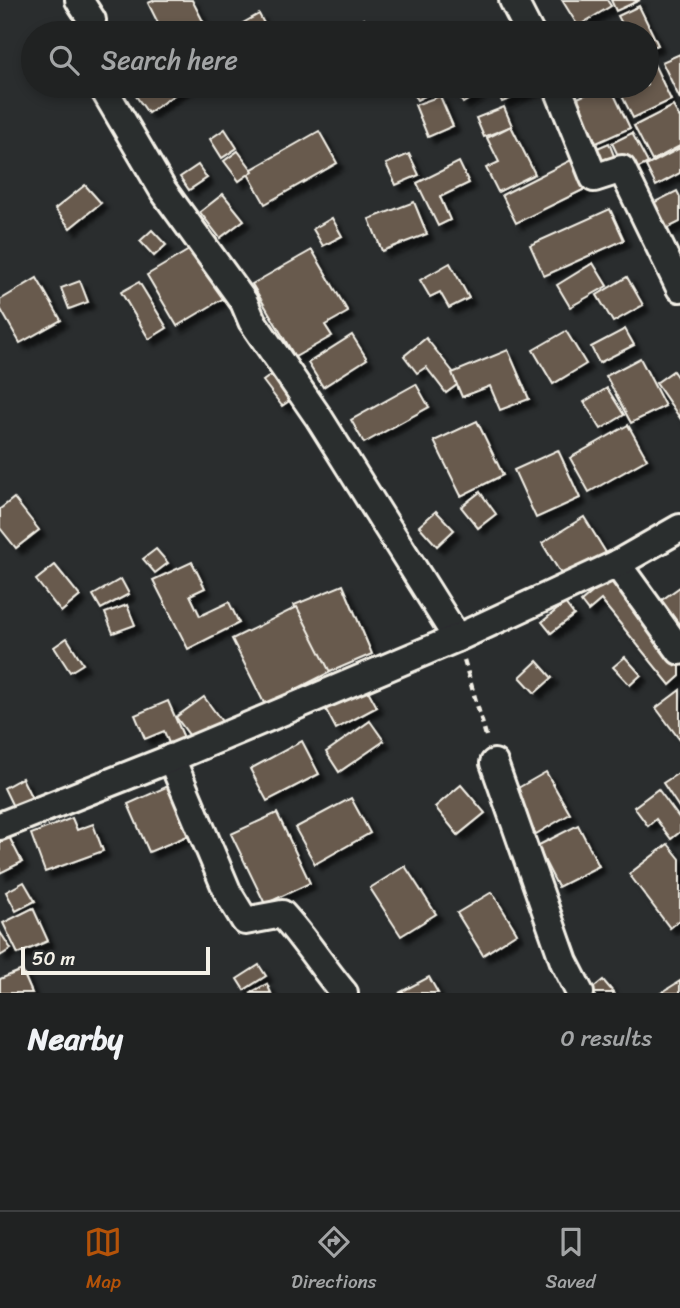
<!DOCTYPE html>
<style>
body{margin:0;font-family:Sriracha,sans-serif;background:#2d2f2f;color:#f1f3f6}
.scale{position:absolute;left:21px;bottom:18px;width:189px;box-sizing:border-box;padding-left:7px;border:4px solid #f4f1e8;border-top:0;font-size:19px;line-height:24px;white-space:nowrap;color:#f4f1e8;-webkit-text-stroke:5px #2a2d2e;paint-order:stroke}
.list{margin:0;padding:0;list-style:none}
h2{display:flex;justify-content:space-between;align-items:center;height:91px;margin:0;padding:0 28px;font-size:30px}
h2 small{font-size:23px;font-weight:400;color:#a2a4a5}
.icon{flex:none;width:38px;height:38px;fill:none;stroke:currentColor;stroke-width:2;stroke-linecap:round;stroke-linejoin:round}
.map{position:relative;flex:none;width:680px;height:993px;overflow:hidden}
.search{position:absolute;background:#202222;box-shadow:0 4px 10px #0003;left:21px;right:21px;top:21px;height:77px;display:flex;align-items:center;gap:18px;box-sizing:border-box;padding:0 24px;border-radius:38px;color:#a2a4a5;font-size:26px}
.sheet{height:217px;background:#202222}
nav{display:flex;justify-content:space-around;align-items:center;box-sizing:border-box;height:98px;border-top:2px solid #3d3f40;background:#202222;font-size:19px;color:#a2a4a5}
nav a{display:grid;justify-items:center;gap:4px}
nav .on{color:#b45309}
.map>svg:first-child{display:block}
.building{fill:#675a4e;stroke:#f4f1e8;stroke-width:2;filter:url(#shadow)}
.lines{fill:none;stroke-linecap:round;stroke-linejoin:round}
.street-casing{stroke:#f4f1e8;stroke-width:32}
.path{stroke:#f4f1e8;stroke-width:4.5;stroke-dasharray:7 5;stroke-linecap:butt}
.street{stroke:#2a2d2e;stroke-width:26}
</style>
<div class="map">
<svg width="680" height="993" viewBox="0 0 680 993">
<defs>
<filter id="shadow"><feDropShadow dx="6" dy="6" stdDeviation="2" flood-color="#0009"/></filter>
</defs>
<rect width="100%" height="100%" fill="#2a2d2e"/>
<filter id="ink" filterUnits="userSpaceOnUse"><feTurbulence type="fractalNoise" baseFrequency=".0143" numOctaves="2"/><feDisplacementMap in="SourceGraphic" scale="14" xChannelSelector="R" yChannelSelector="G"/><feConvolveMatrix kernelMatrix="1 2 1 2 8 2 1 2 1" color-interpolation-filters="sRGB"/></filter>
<g filter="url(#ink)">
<g class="building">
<polygon points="155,0 192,0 209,33 163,33 148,3"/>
<polygon points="562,0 607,0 611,6 578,26"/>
<polygon points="611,0 640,0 616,11"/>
<polygon points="639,6 658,45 647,50 647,33 627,33 618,16"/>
<polygon points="259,14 269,33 225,33"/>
<polygon points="364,19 376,29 373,33 353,33"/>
<polygon points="680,54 680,99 662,62"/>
<polygon points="654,64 671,100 633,118 617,86 647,86 647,68"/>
<polygon points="129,86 187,86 148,113"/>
<polygon points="409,86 438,86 439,89 417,100"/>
<polygon points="452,86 474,86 479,93 463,103"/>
<polygon points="495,86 542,86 502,102"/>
<polygon points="604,86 610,86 630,128 592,145 571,101"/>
<polygon points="440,96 453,126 428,137 415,105"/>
<polygon points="673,106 680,118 680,146 652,161 634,126"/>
<polygon points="504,107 512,126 484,137 476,118"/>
<polygon points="511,126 535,174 498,192 486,168 499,162 487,138"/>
<polygon points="225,129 237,148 222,158 210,139"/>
<polygon points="319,131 337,163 265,204 247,172"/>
<polygon points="632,133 648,163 627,174 612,143"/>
<polygon points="609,143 617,164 596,172 588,152"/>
<polygon points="680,148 680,173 656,186 646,166"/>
<polygon points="238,151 253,171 239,181 224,161"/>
<polygon points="409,154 419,175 396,185 386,164"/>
<polygon points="577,157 591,186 516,223 502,195"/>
<polygon points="459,162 469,183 440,197 450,220 438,226 417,183"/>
<polygon points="198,165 207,178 189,190 180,177"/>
<polygon points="85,185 101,203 70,228 55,209"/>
<polygon points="677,191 680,197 680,222 658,233 645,207"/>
<polygon points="223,194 244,220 220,238 200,212"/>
<polygon points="414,202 427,234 382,251 369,219"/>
<polygon points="610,209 624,240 544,276 530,245"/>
<polygon points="332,218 342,236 323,246 313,229"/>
<polygon points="152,230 166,245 154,256 140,241"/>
<polygon points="194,247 224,298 177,326 147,275"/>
<polygon points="312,250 348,312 325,325 332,336 295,357 252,284"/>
<polygon points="450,263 469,298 449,308 440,292 430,297 420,280"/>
<polygon points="593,263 607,286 570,307 557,285"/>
<polygon points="627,277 643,305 613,322 597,295"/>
<polygon points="37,278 61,320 20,343 0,308 0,300"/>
<polygon points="80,281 88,302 69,309 61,288"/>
<polygon points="139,282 167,328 149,339 121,292"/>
<polygon points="625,329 634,345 599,363 591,347"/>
<polygon points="566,331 586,364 553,384 533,350"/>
<polygon points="352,335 367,359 323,387 308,363"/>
<polygon points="426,338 461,382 446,393 426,367 417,373 404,356"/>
<polygon points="508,350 529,399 500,410 490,386 462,397 452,373"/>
<polygon points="640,358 665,406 631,423 606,376"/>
<polygon points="293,359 311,386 282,406 263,381"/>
<polygon points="673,371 680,381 680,418 656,383"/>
<polygon points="416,384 429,407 364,443 351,420"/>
<polygon points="607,388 624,415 601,429 584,402"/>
<polygon points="477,421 503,475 461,496 434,441"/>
<polygon points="628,425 647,459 589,492 570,458"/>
<polygon points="558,450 580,498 536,518 514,470"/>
<polygon points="480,492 496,514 478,528 461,507"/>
<polygon points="14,498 39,530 16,548 0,528 0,509"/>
<polygon points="436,511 454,530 437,546 419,526"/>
<polygon points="584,517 608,556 566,582 542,543"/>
<polygon points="156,549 168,563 155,573 143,559"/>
<polygon points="192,562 205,588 190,595 200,616 229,602 239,623 188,649 153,580"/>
<polygon points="55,565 80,596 61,612 36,580"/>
<polygon points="612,576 680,659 680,676 670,685 601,600 588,611 581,602"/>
<polygon points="121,579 129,594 101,609 93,595"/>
<polygon points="343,585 372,654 323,675 294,605"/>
<polygon points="680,587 680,638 656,604"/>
<polygon points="565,603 574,615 551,633 542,622"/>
<polygon points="127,605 135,625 113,633 105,613"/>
<polygon points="297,607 330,672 265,705 232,639"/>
<polygon points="67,638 83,664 70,672 54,647"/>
<polygon points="625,657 641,675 630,685 613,667"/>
<polygon points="537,661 552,678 535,693 520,677"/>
<polygon points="366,687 377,707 336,729 325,708"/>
<polygon points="680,690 680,740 656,708"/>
<polygon points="204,697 226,727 198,747 176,717"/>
<polygon points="168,701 188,747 173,753 164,731 145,739 135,715"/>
<polygon points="370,721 384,741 339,772 326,752"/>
<polygon points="302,741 319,774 267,801 250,769"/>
<polygon points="546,772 570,814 536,834 511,792"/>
<polygon points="680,772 680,809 663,783"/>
<polygon points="22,778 37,809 19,819 4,788"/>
<polygon points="175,783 197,832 149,852 128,804"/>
<polygon points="461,785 485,813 458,835 435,807"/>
<polygon points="658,789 680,819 680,832 671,839 656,819 648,826 634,807"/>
<polygon points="351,798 370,833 315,864 295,828"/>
<polygon points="277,813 310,883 265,904 231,834"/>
<polygon points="72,818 77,830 93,824 103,851 45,872 31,834"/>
<polygon points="578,825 599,866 558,887 537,846"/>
<polygon points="6,831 22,862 0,873 0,834"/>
<polygon points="668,844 680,859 680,920 670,928 629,874"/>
<polygon points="405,866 436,914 401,936 370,888"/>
<polygon points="24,882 35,901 16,911 6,892"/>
<polygon points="492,892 517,933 483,955 457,913"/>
<polygon points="33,908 48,941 18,954 3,923"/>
<polygon points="0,932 11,949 0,956"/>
<polygon points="259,965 266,976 244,990 237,979"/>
<polygon points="22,970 32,993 0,993 0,979"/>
<polygon points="429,977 438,993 399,993"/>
<polygon points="603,980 614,993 587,993"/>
<polygon points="680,981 680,993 661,993"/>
<polygon points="267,984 271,993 250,993"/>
</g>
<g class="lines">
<g class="street-casing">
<g id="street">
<polyline points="79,0 92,20 89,33"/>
<polyline points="513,0 530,33"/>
<polyline points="102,86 163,190 244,302 252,321 319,418 457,638"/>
<polyline points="557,86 594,178 622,169 680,288"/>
<polyline points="617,564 680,651"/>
<path d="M171 758 228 893 245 921 282 914C305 939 322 967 344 993"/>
<polyline points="494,763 564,962 580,993"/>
<polyline points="0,826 177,756 457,638 617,564 680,528"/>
</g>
</g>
<polyline class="path" points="464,660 487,739"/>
<use href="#street" class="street"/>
</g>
</g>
</svg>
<div class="scale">50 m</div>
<div class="search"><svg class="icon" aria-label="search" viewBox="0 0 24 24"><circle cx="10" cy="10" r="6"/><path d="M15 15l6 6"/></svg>Search here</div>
</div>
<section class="sheet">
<h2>Nearby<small>0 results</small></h2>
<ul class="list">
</ul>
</section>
<nav>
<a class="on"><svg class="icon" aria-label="map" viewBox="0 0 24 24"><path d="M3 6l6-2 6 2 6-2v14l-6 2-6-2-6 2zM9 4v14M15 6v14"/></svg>Map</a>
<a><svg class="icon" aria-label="directions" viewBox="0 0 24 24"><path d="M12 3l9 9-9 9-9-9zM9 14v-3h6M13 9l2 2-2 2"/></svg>Directions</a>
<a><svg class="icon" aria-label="saved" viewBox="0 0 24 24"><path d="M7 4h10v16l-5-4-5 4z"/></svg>Saved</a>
</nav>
